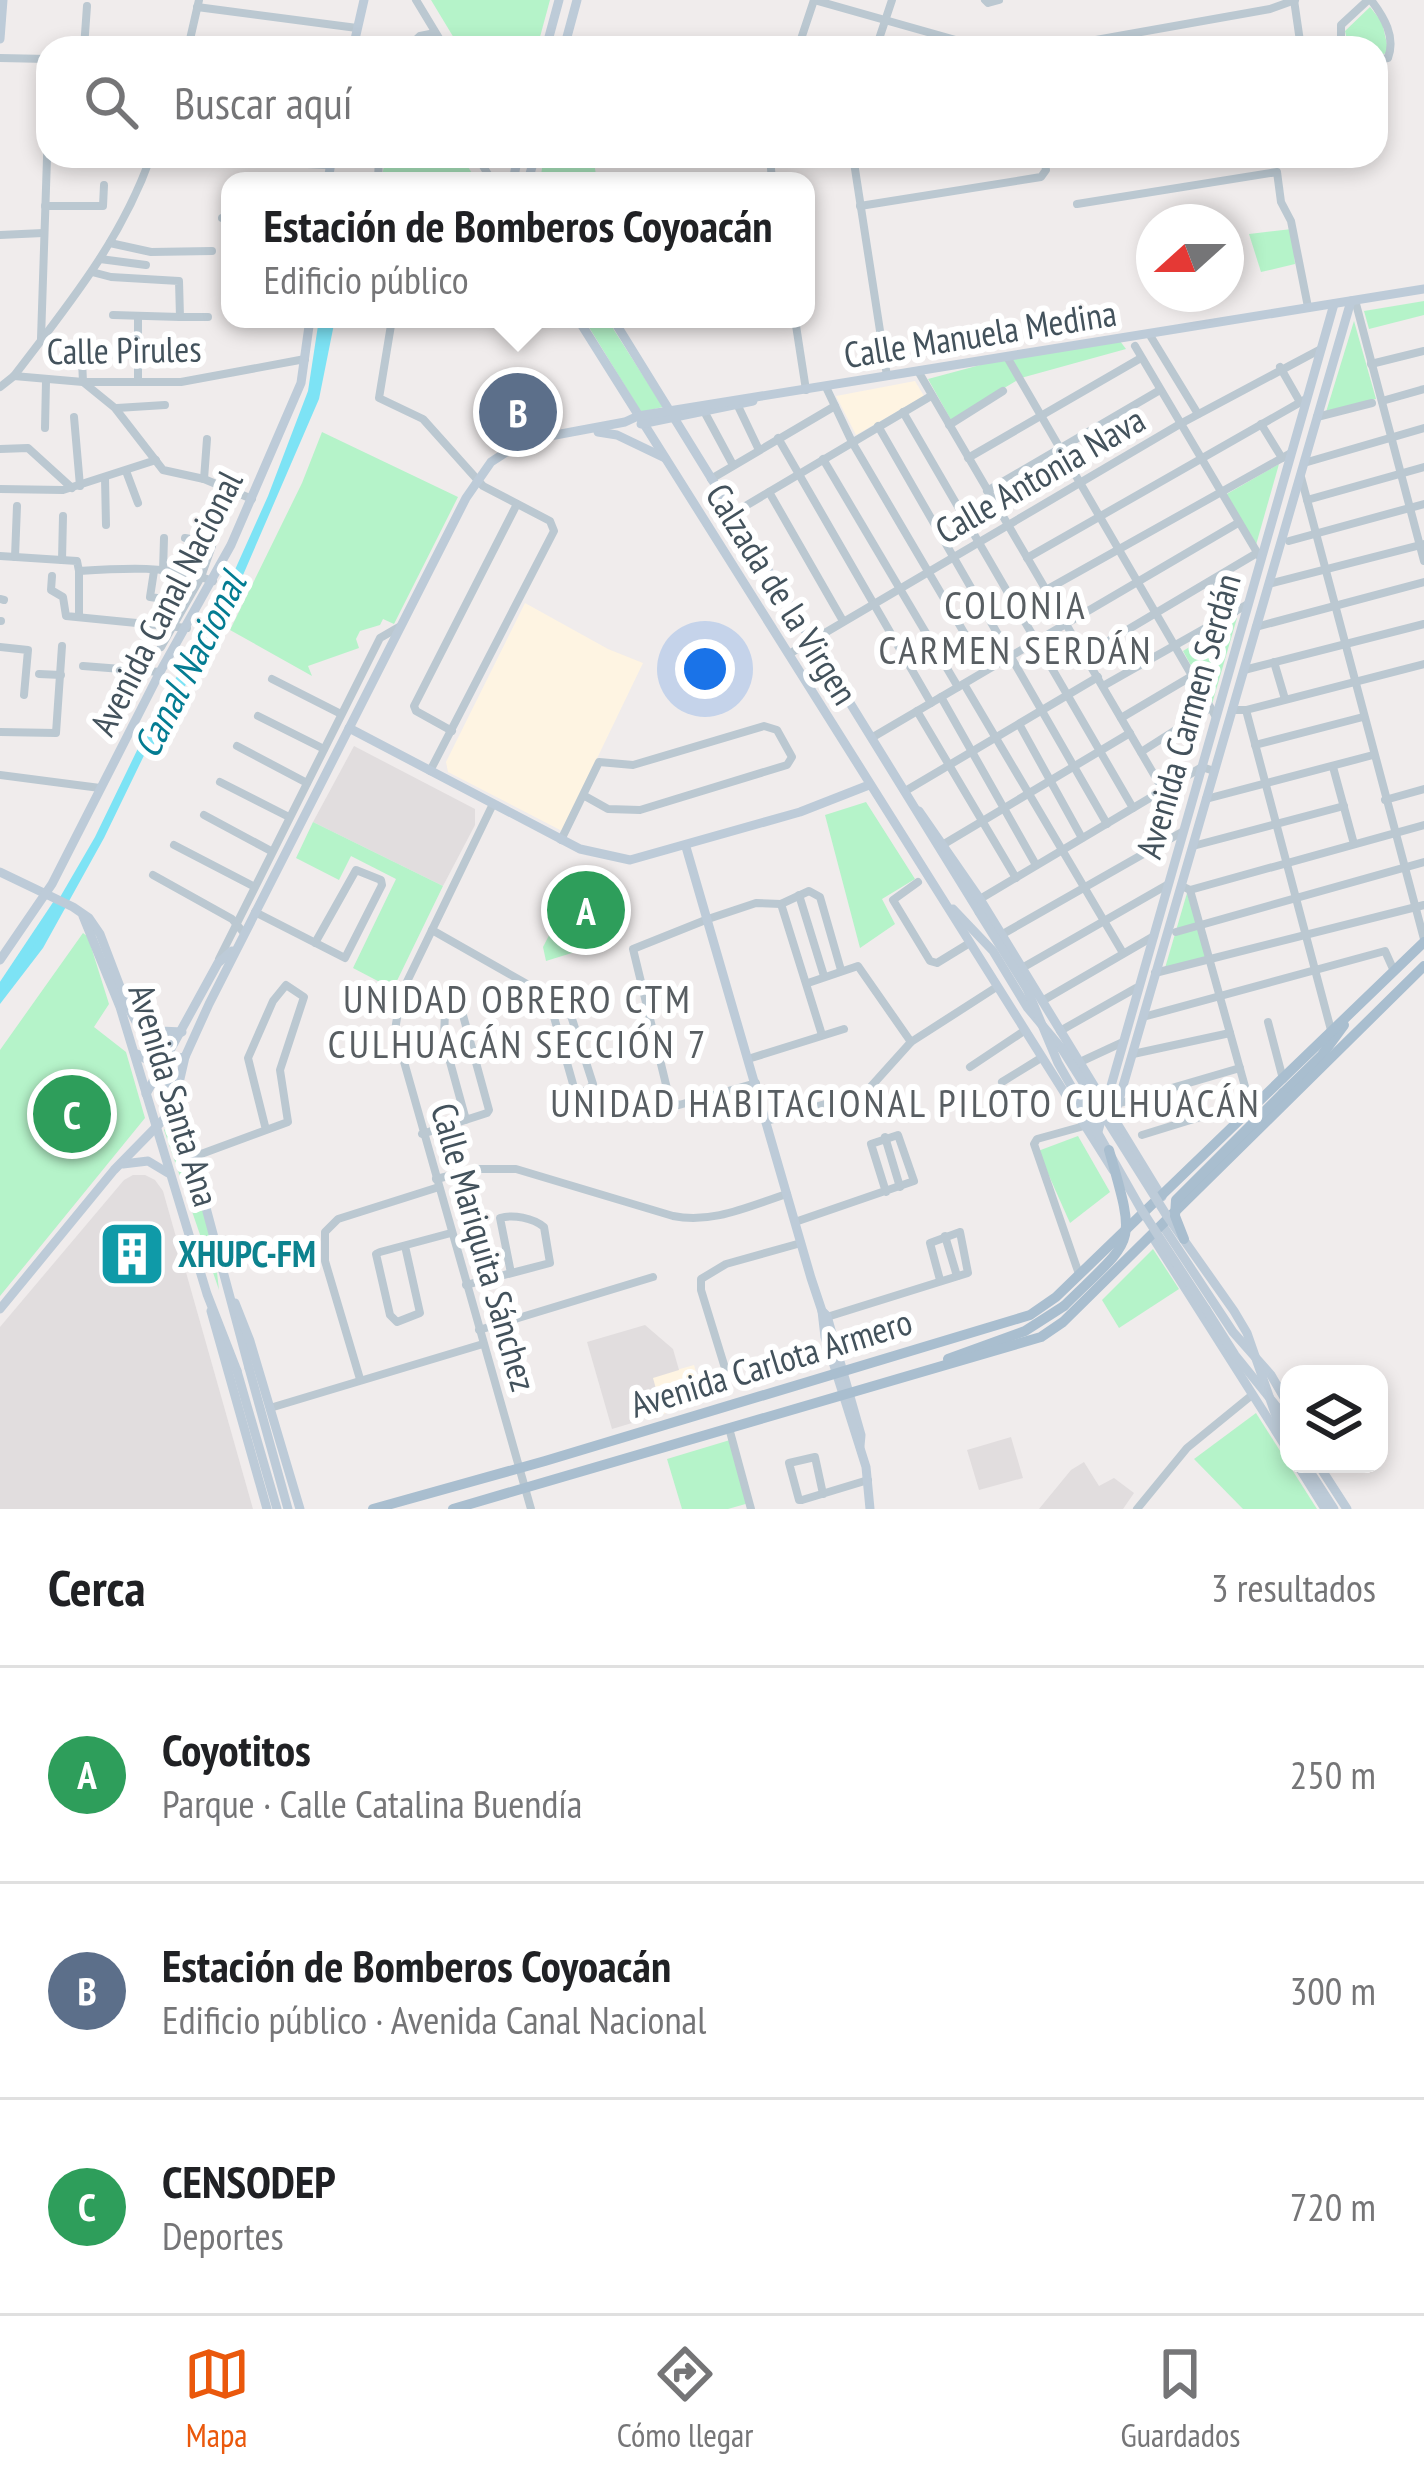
<!DOCTYPE html>
<html lang="es">
<meta charset="utf-8">
<style>
body{margin:0;font-family:"PT Sans Narrow",sans-serif;background:#f6f6f6;color:#202124}
.controls{position:absolute;right:36px;bottom:36px;display:grid;overflow:hidden;border-radius:24px;box-shadow:0 6px 18px #0003}
.controls button{width:108px;height:108px;display:grid;place-items:center;padding:0;border:0;border-bottom:3px solid #e0e0e0;background:#fff;color:#202124;font:60px sans-serif}
.compass{position:absolute;left:1136px;top:204px;width:108px;height:108px;border-radius:50%;background:#fff;box-shadow:0 6px 18px #0003;rotate:249deg}
.you{position:absolute;left:705px;top:669px;width:42px;height:42px;margin:-30px;border:9px solid #fff;border-radius:50%;background:#1a73e8;box-shadow:0 0 0 18px #1a73e833}
.badge{display:grid;place-items:center;width:78px;height:78px;border-radius:50%;background:#ea580c;color:#fff;font-size:39px;font-weight:700}
.pin{position:absolute;translate:-50% -50%;border:6px solid #fff;box-shadow:0 3px 12px #0006}
.popup{position:absolute;left:221px;top:172px;width:594px;height:156px;box-sizing:border-box;display:grid;place-content:center;border-radius:24px;background:#fff;filter:drop-shadow(0 3px 9px #0005);font-size:39px;white-space:nowrap;color:#757577}
.popup b{font-size:45px;color:#202124}
.popup::after{content:'';position:absolute;left:50%;top:100%;margin-left:-24px;border:24px solid transparent;border-top-color:#fff}
.list{margin:0;padding:0;list-style:none}
h2{display:flex;justify-content:space-between;align-items:center;height:156px;margin:0;padding:0 48px;font-size:51px}
h2 small{font-size:39px;font-weight:400;color:#757577}
.list li{display:grid;grid-template-columns:78px 1fr auto;gap:36px;align-items:center;box-sizing:border-box;height:216px;padding:0 48px;border-top:3px solid #e0e0e0}
.list b{display:block;font-size:45px;white-space:nowrap}
.list p{margin:0;font-size:39px;white-space:nowrap;color:#757577}
.list em{font-size:39px;font-style:normal;color:#757577}
.icon{flex:none;width:66px;height:66px;fill:none;stroke:currentColor;stroke-width:2;stroke-linecap:round;stroke-linejoin:round}
.map{position:relative;flex:none;width:1424px;height:1509px;overflow:hidden}
.search{position:absolute;background:#fff;box-shadow:0 6px 18px #0003;left:36px;right:36px;top:36px;height:132px;display:flex;align-items:center;gap:30px;box-sizing:border-box;padding:0 42px;border-radius:36px;color:#757577;font-size:45px}
.sheet{height:804px;background:#fff}
nav{display:flex;justify-content:space-around;align-items:center;box-sizing:border-box;height:168px;border-top:3px solid #e0e0e0;background:#fff;font-size:33px;color:#757577}
nav a{display:grid;justify-items:center;gap:6px}
nav .on{color:#ea580c}
.map>svg:first-child{display:block}
.commercial{fill:#fef4e2}
.education{fill:#e1ddde}
.green{fill:#b5f3c9}
.water{fill:#7de3f5}
.lines{fill:none;stroke-linecap:round;stroke-linejoin:round}
.canal{stroke:#7de3f5;stroke-width:8}
.street{stroke:#bbc8d1;stroke-width:8}
.secondary{stroke:#bdcbd8;stroke-width:9}
.primary{stroke:#a9becf;stroke-width:10}
.secondary-bridge{stroke:#bdcbd8;stroke-width:9}
.primary-bridge{stroke:#a9becf;stroke-width:10}
.labels{text-anchor:middle;stroke-width:12;stroke-linejoin:round;paint-order:stroke}
.street-label{font-size:36px;fill:#43525c;stroke:#fff}
.culture-label{font-size:36px;font-weight:bold;fill:#0d838f;stroke:#fff;text-anchor:start}
.neighbourhood-label{font-size:39px;letter-spacing:3px;fill:#585e62;stroke:#fff}
.water-label{font-size:39px;font-style:italic;fill:#037c92;stroke:#fff}
</style>
<div class="map">
<svg width="1424" height="1509" viewBox="0 0 1424 1509">
<rect width="100%" height="100%" fill="#f0ecec"/>
<g class="commercial">
<polygon points="915,381 924,396 856,435 836,396"/>
<polygon points="525,603 608,649 643,663 562,831 448,772 446,762"/>
<polygon points="694,1365 705,1402 663,1414 652,1377"/>
</g>
<g class="education">
<polygon points="354,746 475,809 475,825 443,886 313,822"/>
<polygon points="133,1175 145,1175 155,1180 163,1191 253,1509 0,1509 0,1327 124,1180"/>
<polygon points="645,1325 673,1349 679,1370 653,1378 662,1411 648,1415 647,1411 641,1412 642,1420 612,1429 587,1342"/>
<polygon points="1011,1437 1023,1478 979,1490 967,1450"/>
<polygon points="1084,1462 1099,1486 1114,1478 1134,1493 1123,1509 1039,1509 1071,1470"/>
</g>
<g class="green">
<polygon points="431,0 550,0 537,48 460,48"/>
<polygon points="1370,7 1382,22 1389,53 1376,55 1376,48 1349,48 1345,31"/>
<polygon points="386,156 461,156 477,181 381,181"/>
<polygon points="544,156 593,156 597,181 540,181"/>
<polygon points="1292,229 1295,264 1261,272 1249,234"/>
<polygon points="1424,301 1424,315 1369,329 1364,311"/>
<polygon points="584,319 607,319 663,407 641,412"/>
<polygon points="1354,321 1376,399 1326,412"/>
<polygon points="1120,341 1126,349 1021,378 951,420 928,379 995,361"/>
<polygon points="322,432 458,497 394,624 383,619 380,625 360,631 356,639 359,648 308,666 312,676 230,630 302,483"/>
<polygon points="1279,464 1256,545 1225,495"/>
<polygon points="1237,618 1212,704 1183,651"/>
<polygon points="866,802 915,879 882,899 895,924 860,948 825,815"/>
<polygon points="313,822 443,886 393,989 353,968 396,879 351,856 339,880 296,858"/>
<polygon points="604,878 617,939 546,961 543,947 577,881"/>
<polygon points="1187,893 1207,958 1165,968"/>
<polygon points="83,933 88,937 109,1004 94,1027 126,1052 145,1118 0,1296 0,1050"/>
<polygon points="179,1116 214,1246 219,1290 164,1130"/>
<polygon points="1078,1136 1110,1192 1070,1223 1038,1151"/>
<polygon points="1153,1249 1179,1289 1119,1328 1102,1300"/>
<polygon points="1256,1413 1317,1509 1243,1509 1194,1459"/>
<polygon points="730,1440 749,1503 728,1509 682,1509 667,1459"/>
</g>
<polygon class="water" points="319,319 335,319 319,399 221,626 167,708 104,838 43,948 0,1004 0,986 34,942 95,837 160,703 212,621 268,496 308,391"/>
<g class="lines">
<g class="canal">
<polyline points="145,752 189,670"/>
<polyline points="0,989 56,905"/>
</g>
<g class="street">
<polyline points="416,0 445,48"/>
<polyline points="814,0 984,48"/>
<polyline points="985,0 988,3 999,0"/>
<polyline points="1294,0 1301,48"/>
<path d="M1371 0C1384 17 1396 37 1388 58L1376 60"/>
<polyline points="197,7 357,28"/>
<polyline points="84,48 87,6"/>
<polyline points="188,48 199,0"/>
<polyline points="407,48 420,36 435,33"/>
<polyline points="798,48 814,0"/>
<polyline points="876,48 892,0"/>
<polyline points="1051,48 1270,9 1295,0"/>
<polyline points="1341,48 1341,25 1368,0"/>
<polyline points="0,58 48,59"/>
<polyline points="477,156 492,181"/>
<polyline points="770,156 772,181"/>
<polyline points="853,156 887,376"/>
<polyline points="285,163 330,165"/>
<polyline points="378,181 379,156"/>
<polyline points="1077,204 1277,172 1281,202 1291,221 1308,307"/>
<polyline points="45,206 103,206 104,185"/>
<polyline points="860,206 1041,177 1046,170 1044,156"/>
<polyline points="222,218 230,219"/>
<polyline points="0,235 43,233"/>
<polyline points="110,243 151,252 212,251"/>
<polyline points="100,259 146,265"/>
<polyline points="92,272 111,277 179,281 180,317 113,315"/>
<polyline points="1355,300 1424,561"/>
<polyline points="180,317 208,317"/>
<polyline points="392,319 379,398 423,419 483,486 550,521 554,531 430,771"/>
<polyline points="795,319 806,390"/>
<polyline points="1151,337 1198,414"/>
<polyline points="81,338 83,382 115,408 163,470 204,479 252,499"/>
<polyline points="41,339 48,128"/>
<polyline points="1135,346 1261,559"/>
<polyline points="1007,357 1216,717"/>
<polyline points="1371,364 1424,351"/>
<polyline points="1280,367 1300,402"/>
<polyline points="918,371 1163,790"/>
<polyline points="14,376 83,382 181,382 305,359"/>
<polyline points="138,381 138,317"/>
<path d="M0 387 14 376C68 305 121 241 151 156"/>
<polyline points="826,387 852,442 986,670"/>
<polyline points="1382,401 1424,389"/>
<polyline points="738,406 759,450"/>
<polyline points="117,408 165,405"/>
<polyline points="903,412 1133,808"/>
<polyline points="705,413 733,465"/>
<polyline points="74,417 80,486"/>
<polyline points="1317,417 1372,403"/>
<polyline points="1261,424 1282,458"/>
<polyline points="949,425 1003,391"/>
<polyline points="878,426 1107,824"/>
<polyline points="45,428 46,381"/>
<polyline points="778,438 931,703"/>
<polyline points="0,449 28,448 72,488"/>
<polyline points="968,458 1141,358"/>
<polyline points="823,459 958,687"/>
<polyline points="1304,463 1424,428"/>
<polyline points="126,471 138,503"/>
<polyline points="1301,477 1424,939"/>
<polyline points="105,478 106,525"/>
<polyline points="204,479 207,439"/>
<polyline points="711,479 835,406"/>
<polyline points="0,489 63,490 156,460"/>
<polyline points="987,491 1160,390"/>
<polyline points="769,492 843,621"/>
<polyline points="1307,500 1424,467"/>
<polyline points="732,514 931,396"/>
<polyline points="1289,541 1424,504"/>
<path d="M0 556 77 561 79 571C123 568 170 565 213 581"/>
<polyline points="15,557 17,506"/>
<polyline points="1027,558 1306,399"/>
<polyline points="62,560 63,516"/>
<polyline points="79,571 79,617"/>
<polyline points="154,571 150,597 171,600 175,589"/>
<polyline points="163,571 164,538"/>
<polyline points="52,576 51,590 63,597 66,616 187,628"/>
<polyline points="1214,579 1235,612"/>
<polyline points="1269,584 1424,544"/>
<polyline points="1046,590 1291,453"/>
<polyline points="0,599 4,600"/>
<polyline points="0,621 1,621"/>
<polyline points="1256,627 1424,582"/>
<polyline points="0,647 28,650 24,695"/>
<polyline points="161,647 201,577 213,543 185,538"/>
<polyline points="789,654 1180,424 1321,349"/>
<polyline points="1085,655 1257,553"/>
<polyline points="1274,662 1285,699"/>
<polyline points="83,666 160,672"/>
<polyline points="1244,670 1424,624"/>
<polyline points="39,674 61,675"/>
<polyline points="272,679 341,714"/>
<polyline points="964,684 1123,953"/>
<polyline points="1103,686 1248,604"/>
<polyline points="941,697 1036,865"/>
<polyline points="1232,710 1246,710 1331,1030"/>
<polyline points="1246,710 1424,664"/>
<polyline points="917,711 1016,878"/>
<polyline points="258,716 324,749"/>
<polyline points="1121,718 1192,676"/>
<polyline points="1019,724 1082,838"/>
<polyline points="452,731 416,711 414,706 517,504"/>
<polyline points="0,732 56,733 62,646"/>
<polyline points="873,737 1238,523"/>
<polyline points="1255,745 1363,717"/>
<polyline points="237,746 307,783"/>
<polyline points="1141,752 1210,708"/>
<polyline points="1333,767 1354,844"/>
<polyline points="0,775 100,788"/>
<polyline points="220,782 289,817"/>
<polyline points="907,790 1098,677"/>
<polyline points="1206,799 1373,755"/>
<polyline points="1385,800 1424,789"/>
<polyline points="493,804 401,994 395,1030 531,1509"/>
<polyline points="204,815 271,851"/>
<polyline points="561,840 599,762 633,765 764,726 777,730 792,757 787,765 640,810 608,809 583,795"/>
<polyline points="944,844 1130,733"/>
<polyline points="174,845 253,886"/>
<polyline points="1193,846 1344,806"/>
<polyline points="153,875 232,919 244,933"/>
<polyline points="918,882 893,900 930,961 937,963 968,944"/>
<polyline points="1186,888 1190,890 1251,1108"/>
<polyline points="1190,890 1424,825"/>
<polyline points="799,895 824,976"/>
<polyline points="980,899 1202,767 1214,771"/>
<polyline points="781,904 822,1035"/>
<polyline points="255,912 345,958 382,885 381,880 356,870 315,943"/>
<polyline points="432,930 548,996 575,1091 586,1091 593,1084 564,994 548,996"/>
<polyline points="1176,932 1424,862"/>
<polyline points="1001,935 1182,832"/>
<polyline points="219,959 380,638 399,627"/>
<polyline points="1022,968 1167,885"/>
<polyline points="1155,973 1424,905"/>
<polyline points="808,983 858,966 911,1042"/>
<polyline points="1042,1001 1154,936"/>
<polyline points="1143,1017 1385,951 1394,971"/>
<polyline points="1268,1022 1283,1079"/>
<polyline points="1060,1031 1136,988"/>
<polyline points="1133,1054 1230,1033"/>
<polyline points="748,1059 844,1029"/>
<polyline points="1080,1062 1121,1043"/>
<polyline points="970,1067 1024,1031"/>
<polyline points="1002,1082 1041,1058"/>
<polyline points="756,1083 679,1105 670,1101 633,949 708,919 756,903 781,904 809,891 820,897 841,970"/>
<polyline points="1117,1104 1240,1068"/>
<polyline points="767,1121 866,1092 911,1042 995,988"/>
<polyline points="422,1134 487,1113 489,1110 461,1008 452,1003 445,1010 444,1040 466,1120"/>
<polyline points="1142,1135 1249,1102"/>
<polyline points="885,1137 900,1187"/>
<polyline points="193,1157 288,1122 280,1070 304,997 286,985 273,1001 248,1058 266,1130"/>
<path d="M436 1179 478 1169H516L673 1216C713 1224 749 1206 787 1194"/>
<polyline points="795,1222 914,1181 898,1135 871,1144 886,1192"/>
<polyline points="945,1236 957,1276"/>
<polyline points="405,1246 420,1313 397,1322 390,1315 376,1254 380,1252 451,1233"/>
<polyline points="1079,1274 1034,1144 1037,1139 1084,1126"/>
<path d="M466 1285 550 1263 544 1227C533 1218 513 1214 500 1218L511 1273"/>
<polyline points="827,1317 968,1273 960,1232 930,1243 940,1280"/>
<polyline points="479,1330 653,1277"/>
<polyline points="725,1368 701,1290 701,1279 726,1264 801,1243"/>
<polyline points="360,1379 325,1261 325,1232 338,1219 439,1187"/>
<polyline points="270,1408 483,1344"/>
<polyline points="729,1428 751,1509"/>
<polyline points="823,1494 815,1457 789,1463 799,1500 802,1500 868,1480"/>
<polyline points="1137,1509 1187,1448 1252,1395"/>
</g>
<g class="secondary">
<polyline points="0,39 3,0"/>
<polyline points="353,48 364,0"/>
<polyline points="546,48 559,0"/>
<polyline points="564,48 577,0"/>
<polyline points="328,181 332,156"/>
<polyline points="513,181 518,156"/>
<polyline points="528,181 535,156"/>
<polyline points="578,319 1113,1170"/>
<polyline points="613,319 979,912"/>
<polyline points="641,424 753,401"/>
<polyline points="598,432 617,435 665,458"/>
<polyline points="349,728 580,849 630,860 800,812 869,785"/>
<polyline points="919,811 980,899 1162,1197"/>
<polyline points="686,847 811,1278 822,1311 827,1316 861,1435 860,1446"/>
<polyline points="0,872 73,907 89,918 100,934 127,1005 176,1096 249,1368"/>
<polyline points="953,909 993,951 1027,1007 1062,1049"/>
<polyline points="83,916 120,1007 207,1294 237,1371"/>
<polyline points="0,960 52,884 160,672 231,545 301,383 310,319"/>
<polyline points="136,1017 160,1031 182,1032"/>
<polyline points="137,1054 153,1063 185,1057"/>
<polyline points="146,1094 218,963 232,951"/>
<polyline points="1114,1117 1351,301"/>
<polyline points="1097,1135 1334,304"/>
<polyline points="123,1164 148,1161 168,1173"/>
<polyline points="1163,1226 1233,1332 1271,1375 1289,1406"/>
<polyline points="1152,1236 1289,1452"/>
<polyline points="235,1303 250,1341 300,1509"/>
<polyline points="0,1309 114,1170 165,1118 176,1096 185,1057 209,1004 466,498 491,462 514,447 534,439 625,422 638,416 1424,289"/>
<polyline points="1206,1309 1235,1355 1289,1422"/>
<polyline points="211,1311 267,1509"/>
<polyline points="822,1311 825,1337 866,1467 870,1509"/>
<polyline points="1297,1464 1325,1509"/>
<polyline points="1305,1464 1334,1509"/>
<polyline points="1318,1464 1347,1509"/>
</g>
<g class="primary">
<polyline points="1283,1093 1322,1055 1344,1025"/>
<polyline points="948,1359 1025,1331 1064,1306"/>
<polyline points="373,1509 545,1461 1030,1315 1056,1297 1424,942"/>
<polyline points="453,1509 1041,1337 1063,1322 1424,966"/>
</g>
<g class="secondary-bridge">
<polyline points="979,912 1027,989 1058,1063 1141,1209 1206,1309"/>
<polyline points="1062,1049 1167,1216 1234,1311 1247,1333 1276,1416 1289,1439"/>
<polyline points="249,1368 288,1509"/>
<polyline points="237,1371 277,1509"/>
</g>
<g class="primary-bridge">
<polyline points="1184,1239 1175,1216 1176,1200 1283,1093"/>
<path d="M1064 1306C1136 1235 1137 1249 1109 1150"/>
</g>
</g>
<defs>
<g id="building-square" transform="scale(3.45)"><rect x="-9" y="-9" width="18" height="18" rx="4" fill="#0f9aa8" stroke="#fff"/><path d="M-4-6H4V6H1V3H-1V6H-4ZM-2.5-4.3h1.7v1.8h-1.7ZM.8-4.3h1.7v1.8H.8ZM-2.5-1h1.7V.8h-1.7ZM.8-1h1.7V.8H.8Z" fill="#fff"/></g>
</defs>
<g fill-rule="evenodd">
<use href="#building-square" x="132" y="1254"/>
</g>
<g class="labels">
<g class="street-label">
<text transform="translate(980 334) rotate(-9)" y="13">Calle Manuela Medina</text>
<text transform="translate(124 350) rotate(-1)" y="13">Calle Pirules</text>
<text transform="translate(1040 475) rotate(-30)" y="13">Calle Antonia Nava</text>
<text transform="translate(782 594) rotate(58)" y="13">Calzada de la Virgen</text>
<text transform="translate(166 603) rotate(-63)" y="13">Avenida Canal Nacional</text>
<text transform="translate(1188 716) rotate(-74)" y="13">Avenida Carmen Serdán</text>
<text transform="translate(174 1095) rotate(73)" y="13">Avenida Santa Ana</text>
<text transform="translate(484 1247) rotate(74)" y="13">Calle Mariquita Sánchez</text>
<text transform="translate(771 1363) rotate(-17)" y="13">Avenida Carlota Armero</text>
</g>
<g class="culture-label">
<text x="178" y="1267">XHUPC-FM</text>
</g>
<g class="neighbourhood-label">
<text x="1016" y="619">COLONIA<tspan x="1016" dy="45">CARMEN SERDÁN</tspan></text>
<text x="518" y="1013">UNIDAD OBRERO CTM<tspan x="518" dy="45">CULHUACÁN SECCIÓN 7</tspan></text>
<text x="906" y="1117">UNIDAD HABITACIONAL PILOTO CULHUACÁN</text>
</g>
<g class="water-label">
<text transform="translate(189 665) rotate(-63)" y="14">Canal Nacional</text>
</g>
</g>
</svg>
<div class="controls">
<button><svg class="icon" aria-label="layers" viewBox="0 0 24 24"><path d="M12 4l9 5-9 5-9-5zM3 14l9 5 9-5"/></svg></button>
</div>
<svg class="compass" viewBox="-18 -18 36 36"><path d="M0-13l5 13h-10z" fill="#e53935"/><path d="M0 13l5-13h-10z" fill="#757577"/></svg>
<div class="you"></div>
<div class="pin badge" style="left:586px;top:910px;background:#2e9e5b">A</div>
<div class="pin badge" style="left:518px;top:412px;background:#5c6f8a">B</div>
<div class="popup"><b>Estación de Bomberos Coyoacán</b>Edificio público</div>
<div class="pin badge" style="left:72px;top:1114px;background:#2e9e5b">C</div>
<div class="search"><svg class="icon" aria-label="search" viewBox="0 0 24 24"><circle cx="10" cy="10" r="6"/><path d="M15 15l6 6"/></svg>Buscar aquí</div>
</div>
<section class="sheet">
<h2>Cerca<small>3 resultados</small></h2>
<ul class="list">
<li><span class="badge" style="background:#2e9e5b">A</span><div><b>Coyotitos</b><p>Parque · Calle Catalina Buendía</p></div><em>250 m</em></li>
<li><span class="badge" style="background:#5c6f8a">B</span><div><b>Estación de Bomberos Coyoacán</b><p>Edificio público · Avenida Canal Nacional</p></div><em>300 m</em></li>
<li><span class="badge" style="background:#2e9e5b">C</span><div><b>CENSODEP</b><p>Deportes</p></div><em>720 m</em></li>
</ul>
</section>
<nav>
<a class="on"><svg class="icon" aria-label="map" viewBox="0 0 24 24"><path d="M3 6l6-2 6 2 6-2v14l-6 2-6-2-6 2zM9 4v14M15 6v14"/></svg>Mapa</a>
<a><svg class="icon" aria-label="directions" viewBox="0 0 24 24"><path d="M12 3l9 9-9 9-9-9zM9 14v-3h6M13 9l2 2-2 2"/></svg>Cómo llegar</a>
<a><svg class="icon" aria-label="saved" viewBox="0 0 24 24"><path d="M7 4h10v16l-5-4-5 4z"/></svg>Guardados</a>
</nav>
